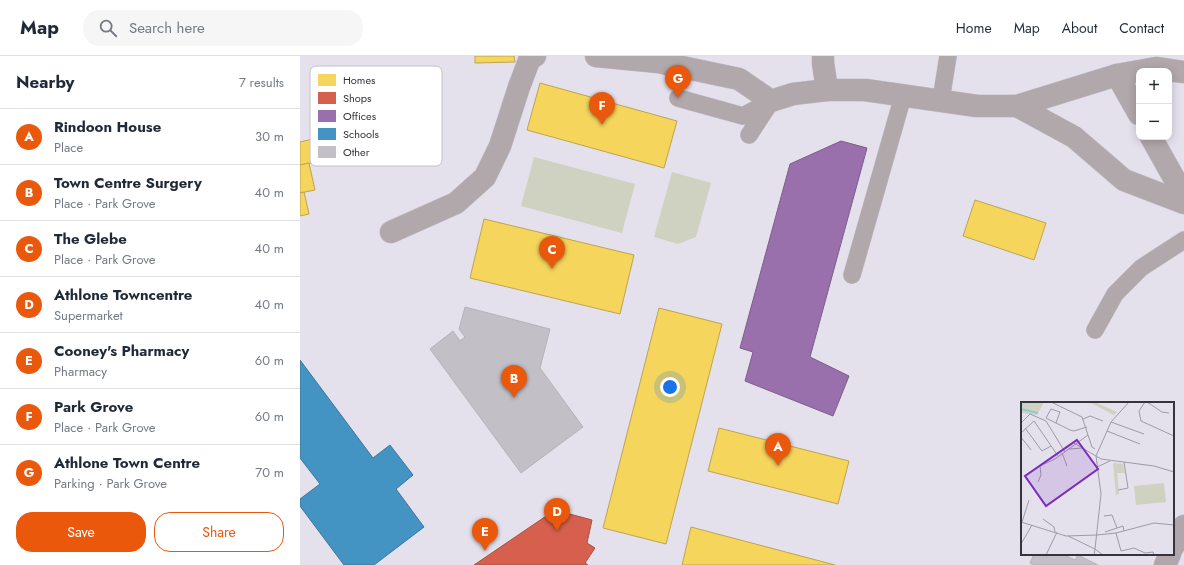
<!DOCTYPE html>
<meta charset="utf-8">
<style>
body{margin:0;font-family:Jost,sans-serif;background:#f6f6f7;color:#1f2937}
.controls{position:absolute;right:12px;top:12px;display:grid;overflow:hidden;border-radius:8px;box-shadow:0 2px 10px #0003}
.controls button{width:36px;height:36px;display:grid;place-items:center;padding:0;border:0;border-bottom:1px solid #e0e1e3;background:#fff;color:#1f2937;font:20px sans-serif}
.you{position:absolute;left:370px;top:331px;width:14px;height:14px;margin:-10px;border:3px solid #fff;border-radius:50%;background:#1a73e8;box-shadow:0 0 0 6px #1a73e833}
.badge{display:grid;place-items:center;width:26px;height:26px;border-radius:50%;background:#ea580c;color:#fff;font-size:13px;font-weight:700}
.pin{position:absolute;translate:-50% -33px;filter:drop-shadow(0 1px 2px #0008)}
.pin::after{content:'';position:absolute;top:21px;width:14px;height:12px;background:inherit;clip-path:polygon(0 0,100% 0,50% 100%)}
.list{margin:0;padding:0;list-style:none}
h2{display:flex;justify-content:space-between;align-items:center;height:52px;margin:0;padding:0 16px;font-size:17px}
h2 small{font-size:13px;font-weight:400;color:#747a83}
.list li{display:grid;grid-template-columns:26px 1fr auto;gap:12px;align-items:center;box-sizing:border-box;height:56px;padding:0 16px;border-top:1px solid #e0e1e3}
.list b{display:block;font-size:15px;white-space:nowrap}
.list p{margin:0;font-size:13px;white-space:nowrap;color:#747a83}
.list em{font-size:13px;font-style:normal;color:#747a83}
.actions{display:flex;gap:8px;padding:12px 16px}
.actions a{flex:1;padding:9px 0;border:1px solid #ea580c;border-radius:16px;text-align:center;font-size:14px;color:#ea580c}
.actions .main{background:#ea580c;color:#fff}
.icon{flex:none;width:22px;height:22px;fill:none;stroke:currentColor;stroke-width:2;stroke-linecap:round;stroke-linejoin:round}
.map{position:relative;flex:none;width:884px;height:509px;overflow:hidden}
header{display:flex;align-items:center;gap:24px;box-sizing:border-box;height:56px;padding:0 20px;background:#fff;border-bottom:1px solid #e0e1e3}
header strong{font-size:19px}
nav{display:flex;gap:22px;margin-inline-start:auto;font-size:14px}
.search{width:280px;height:36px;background:#f6f6f7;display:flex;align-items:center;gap:10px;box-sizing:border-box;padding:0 14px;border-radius:16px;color:#747a83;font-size:15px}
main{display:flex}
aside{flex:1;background:#fff}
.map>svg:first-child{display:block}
.green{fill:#cfd1c1}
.homes{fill:#f6d55c;stroke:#bca452}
.shops{fill:#d6604d;stroke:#a65248}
.offices{fill:#9970ab;stroke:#7b5e8a}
.schools{fill:#4393c3;stroke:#3f769a}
.building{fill:#c3bfc7;stroke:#b6b2ba}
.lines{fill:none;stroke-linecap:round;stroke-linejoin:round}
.service-casing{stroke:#c2bfc8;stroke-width:18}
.minor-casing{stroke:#c2bfc8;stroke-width:23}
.tertiary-casing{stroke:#c2bfc8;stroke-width:23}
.secondary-casing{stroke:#c2bfc8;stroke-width:23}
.service{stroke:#b1a8ab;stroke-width:17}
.minor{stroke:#b1a8ab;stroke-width:22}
.tertiary{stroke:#b1a8ab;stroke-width:22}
.secondary{stroke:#b1a6ab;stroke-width:22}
.inset-river{fill:none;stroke:#94c7da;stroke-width:2}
.inset-road{fill:none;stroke:#9e9ba6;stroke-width:1}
.view{fill:#7b2cbf;fill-opacity:0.15;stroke:#7b2cbf;stroke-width:2}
.inset-edge{fill:none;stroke:#35333c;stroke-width:2}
.key{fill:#fff;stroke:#c2c2c4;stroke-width:1}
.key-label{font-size:11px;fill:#35333c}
</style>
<header>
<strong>Map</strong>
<div class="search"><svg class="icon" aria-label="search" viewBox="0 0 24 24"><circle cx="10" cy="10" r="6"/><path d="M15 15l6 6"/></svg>Search here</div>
<nav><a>Home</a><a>Map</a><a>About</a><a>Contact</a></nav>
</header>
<main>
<aside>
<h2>Nearby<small>7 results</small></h2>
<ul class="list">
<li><span class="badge">A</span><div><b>Rindoon House</b><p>Place</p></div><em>30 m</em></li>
<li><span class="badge">B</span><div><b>Town Centre Surgery</b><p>Place · Park Grove</p></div><em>40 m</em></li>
<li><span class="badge">C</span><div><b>The Glebe</b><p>Place · Park Grove</p></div><em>40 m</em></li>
<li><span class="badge">D</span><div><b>Athlone Towncentre</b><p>Supermarket</p></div><em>40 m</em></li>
<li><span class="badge">E</span><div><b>Cooney's Pharmacy</b><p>Pharmacy</p></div><em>60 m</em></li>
<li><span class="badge">F</span><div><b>Park Grove</b><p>Place · Park Grove</p></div><em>60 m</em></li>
<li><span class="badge">G</span><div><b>Athlone Town Centre</b><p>Parking · Park Grove</p></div><em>70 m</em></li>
</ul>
<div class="actions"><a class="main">Save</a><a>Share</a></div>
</aside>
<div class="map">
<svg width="884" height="509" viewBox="0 0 884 509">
<rect width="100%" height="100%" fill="#e4e1ec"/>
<g class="green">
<polygon points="234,101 335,128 322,177 221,150"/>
<polygon points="372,116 411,127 396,181 378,188 354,181"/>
</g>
<g class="homes">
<polygon points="175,0 214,0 215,6 175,7"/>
<polygon points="240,27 377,65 364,112 227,74"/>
<polygon points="13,83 18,106 0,109 0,86"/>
<polygon points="9,107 15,134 0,137 0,109"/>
<polygon points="4,136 9,158 0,160 0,137"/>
<polygon points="675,144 746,167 734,204 663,180"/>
<polygon points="184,163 334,199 320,258 170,222"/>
<polygon points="359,252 422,268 366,488 303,472"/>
<polygon points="419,372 549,405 538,448 408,415"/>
<polygon points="391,471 535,509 382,509"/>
</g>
<polygon class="shops" points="255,454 292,464 287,487 295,492 285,507 288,509 174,509"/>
<polygon class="offices" points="541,85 567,92 510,301 549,320 533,360 445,325 453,296 440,292 490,108"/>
<polygon class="schools" points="0,304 73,402 90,389 113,419 96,433 124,471 74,509 44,509 0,450 0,443 20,428 0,402"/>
<g class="building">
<polygon points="165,251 250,273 240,312 283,371 221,417 130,293 153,275 160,285 165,281 159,273"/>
<polygon points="734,498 762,498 775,504 778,499 798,509 733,509 730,507"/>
</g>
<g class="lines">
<g class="service-casing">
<g id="service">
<polyline points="378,42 443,60 471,45"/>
<polyline points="641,44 648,0"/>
<polyline points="449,79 470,47"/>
<polyline points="552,219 603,40"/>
<polyline points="795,274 815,238 841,212 884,184"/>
</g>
</g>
<g class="minor-casing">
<g id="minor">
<polyline points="296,0 358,6 439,23 471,45 493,38 527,34 565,34 677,50 717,50 817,19"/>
<polyline points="523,0 523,7 527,34"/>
<polyline points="91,176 156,147 185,121 200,90 219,31 230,2 235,0"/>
</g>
</g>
<g class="tertiary-casing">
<g id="tertiary">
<polyline points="717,50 774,81 824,124 884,147"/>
<polyline points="839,58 817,19 856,12 884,16"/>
<polyline points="851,81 884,140"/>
</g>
</g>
<g class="secondary-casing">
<g id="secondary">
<polyline points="873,491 884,470"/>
<polyline points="865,509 870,498"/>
</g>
</g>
<use href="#service" class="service"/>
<use href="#minor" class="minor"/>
<use href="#tertiary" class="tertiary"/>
<use href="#secondary" class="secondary"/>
</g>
<g transform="translate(721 346)">
<rect width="153" height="153" fill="#e4e1ec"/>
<path d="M0 0H23L16 13 0 11ZM68 0H74L96 10 93 13ZM92 61 102 62 104 71H96L98 92 95 93ZM143 81 145 100 115 103 113 84Z" fill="#cfd1c1"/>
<path class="inset-river" d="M0 7 17 11"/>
<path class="inset-road" d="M30 0 61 15 71 45 74 47M124 0 118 9 120 19 153 34M126 0 141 10 148 11M62 17 69 14 82 19M90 20 123 32M0 21 9 12 25 19 44 50M35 21 39 10 30 7 25 16 49 28 53 29 66 25M4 26 21 49 30 44M86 29 119 42M0 31 13 19 37 54M0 35 10 48M53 41 80 57 133 64 153 70M48 47 62 46M41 51 46 64M76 65 89 59M17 80 20 73 19 64 34 57 67 33M97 88 107 86 103 60M83 114 91 113 96 126M22 117 33 125 34 130M0 120 45 134 76 133M1 120 8 98M84 130 102 124 103 129M95 131 100 149 113 146 124 151 132 150 133 153M76 133 95 131 133 121 153 123M47 134 74 147 73 153M0 142 11 123M25 153 36 130M82 153 74 147 80 92 75 54 90 20 108 0"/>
<path class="view" d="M56 38 77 67 25 104 4 74Z"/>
<rect width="153" height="153" class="inset-edge"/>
</g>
<rect x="10" y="10" width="132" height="100" rx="6" class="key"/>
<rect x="18" y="18" width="18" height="12" fill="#f6d55c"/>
<rect x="18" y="36" width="18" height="12" fill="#d6604d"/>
<rect x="18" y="54" width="18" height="12" fill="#9970ab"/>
<rect x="18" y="72" width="18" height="12" fill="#4393c3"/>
<rect x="18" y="90" width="18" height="12" fill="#c3bfc7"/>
<g class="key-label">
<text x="43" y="28">Homes</text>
<text x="43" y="46">Shops</text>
<text x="43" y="64">Offices</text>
<text x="43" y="82">Schools</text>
<text x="43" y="100">Other</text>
</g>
</svg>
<div class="controls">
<button>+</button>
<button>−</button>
</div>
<div class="you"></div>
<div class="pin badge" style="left:478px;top:410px">A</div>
<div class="pin badge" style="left:214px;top:342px">B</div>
<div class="pin badge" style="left:252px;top:213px">C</div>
<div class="pin badge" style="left:257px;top:475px">D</div>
<div class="pin badge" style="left:185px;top:495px">E</div>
<div class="pin badge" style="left:302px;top:69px">F</div>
<div class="pin badge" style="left:378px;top:42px">G</div>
</div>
</main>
